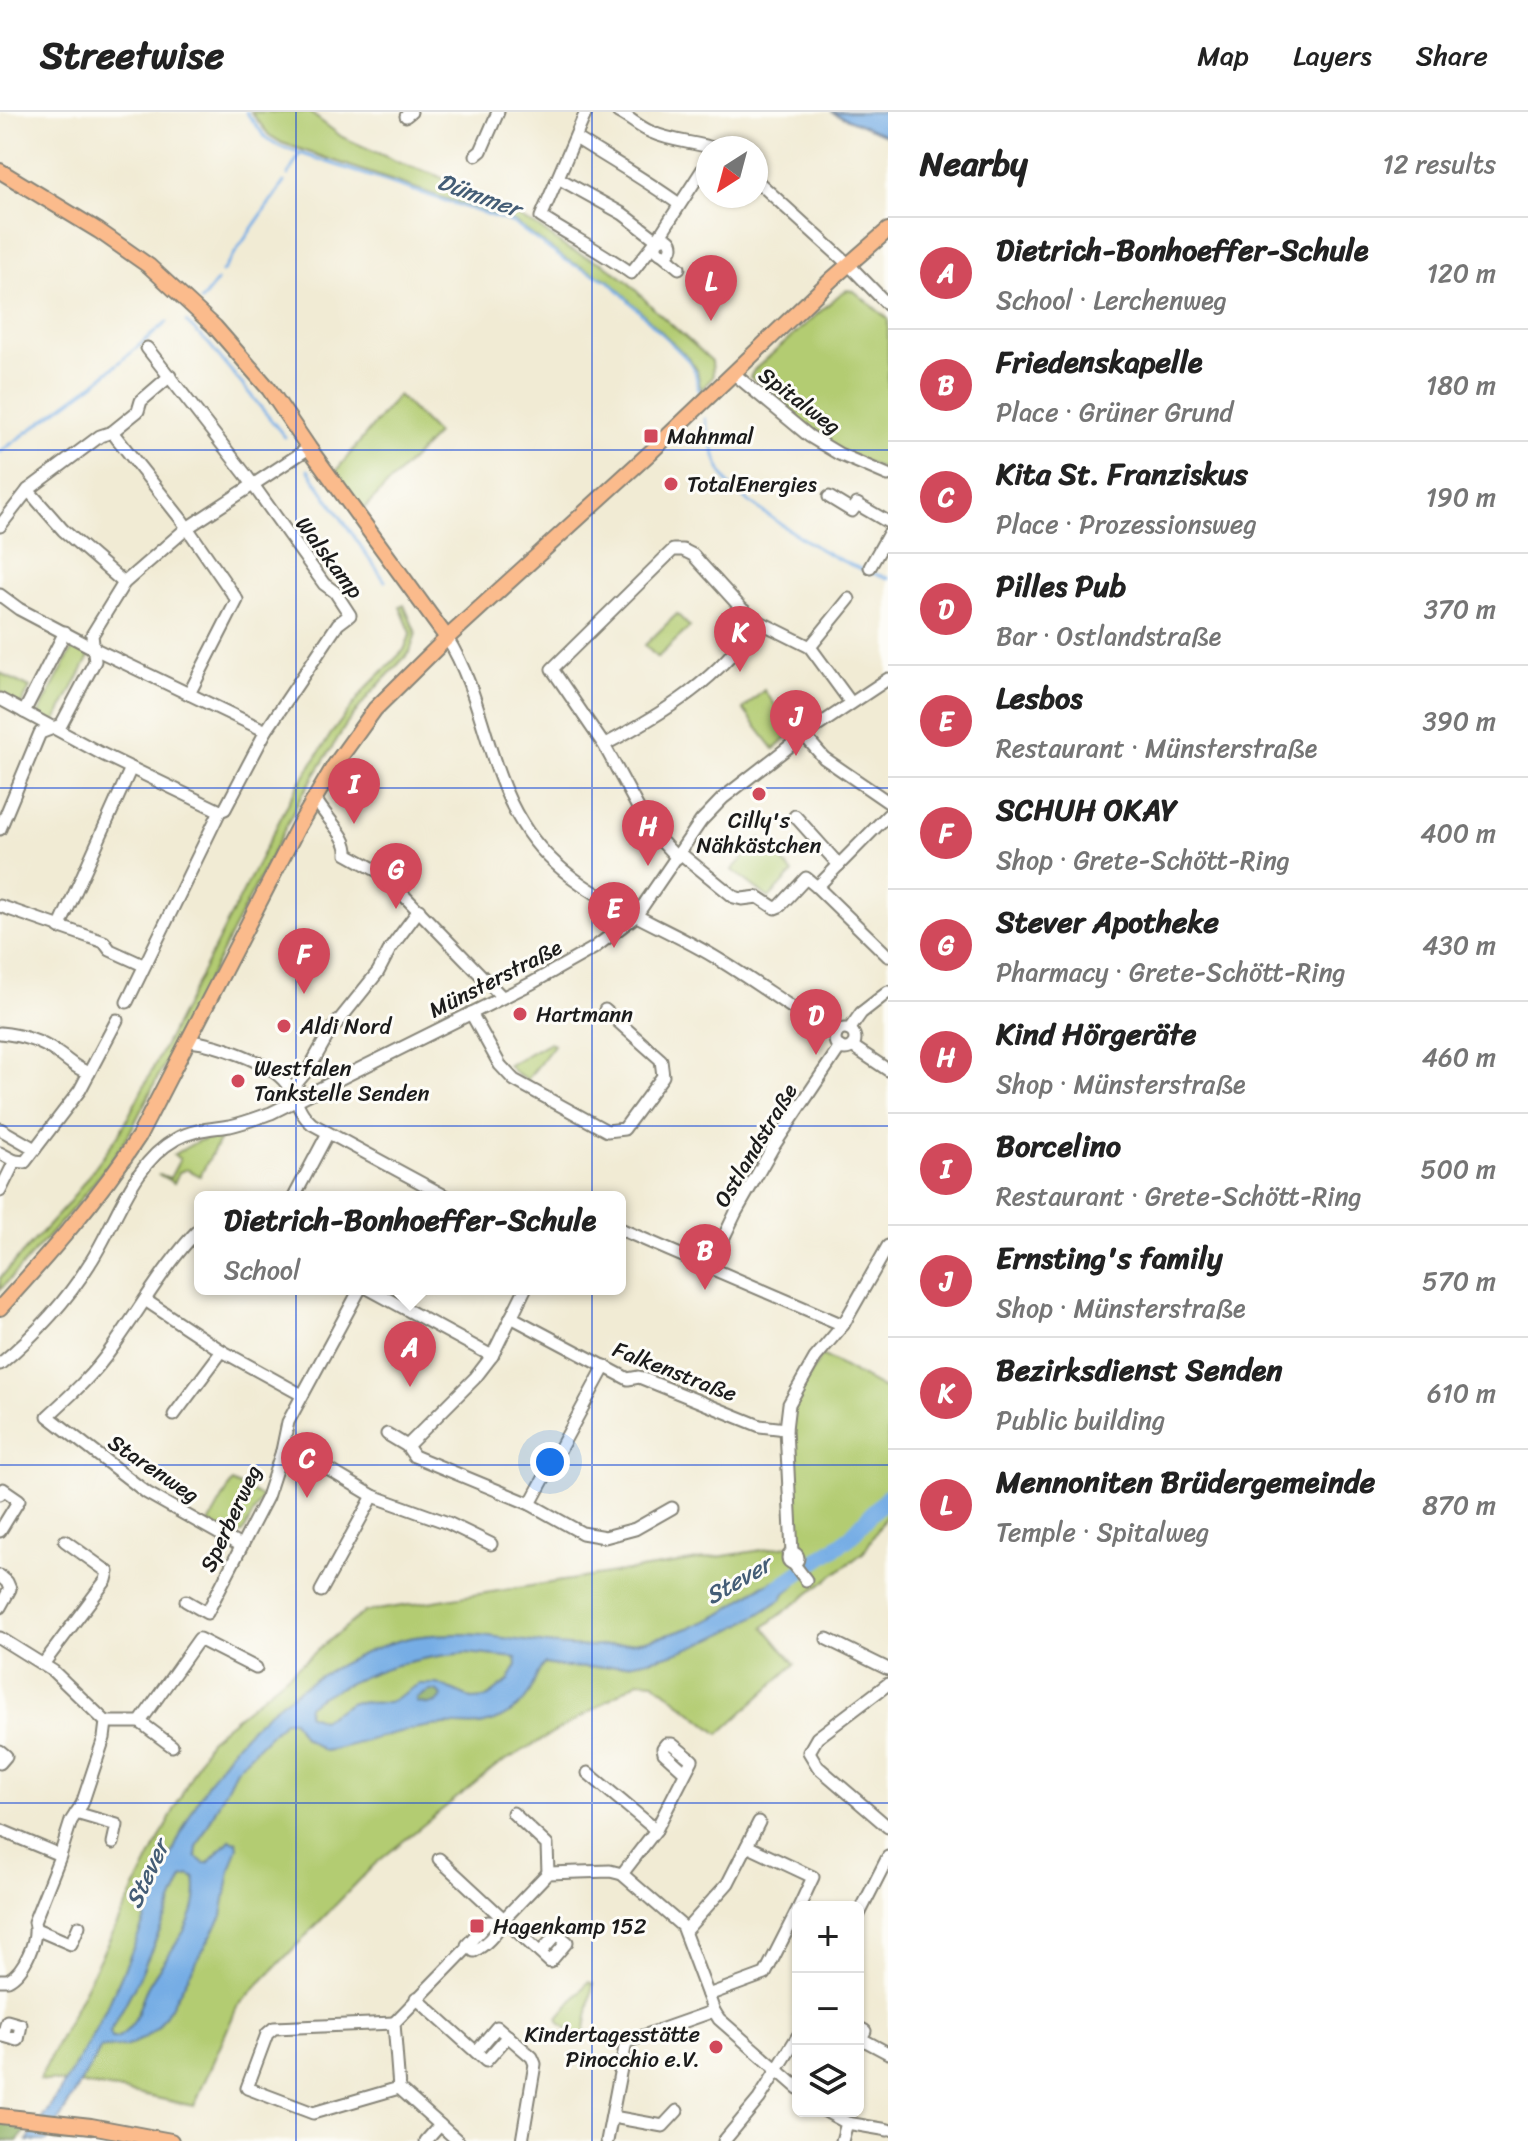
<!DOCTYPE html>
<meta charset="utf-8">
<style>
body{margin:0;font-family:Sriracha,sans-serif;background:#f2f2f2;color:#222}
.controls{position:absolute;right:24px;bottom:24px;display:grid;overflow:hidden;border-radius:12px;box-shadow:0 2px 6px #0004}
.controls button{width:72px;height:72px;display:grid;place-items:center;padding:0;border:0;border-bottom:2px solid #e0e0e0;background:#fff;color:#222;font:40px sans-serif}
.compass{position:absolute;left:696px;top:24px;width:72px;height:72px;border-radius:50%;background:#fff;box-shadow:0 2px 6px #0004;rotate:216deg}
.you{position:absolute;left:550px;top:1350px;width:28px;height:28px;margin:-20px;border:6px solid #fff;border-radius:50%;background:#1a73e8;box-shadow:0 0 0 12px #1a73e833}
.badge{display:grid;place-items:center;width:52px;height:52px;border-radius:50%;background:#d1495b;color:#fff;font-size:26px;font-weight:700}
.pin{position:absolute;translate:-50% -66px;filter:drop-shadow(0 2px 4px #0008)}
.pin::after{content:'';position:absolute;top:42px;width:28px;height:24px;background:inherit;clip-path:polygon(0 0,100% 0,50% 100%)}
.popup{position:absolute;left:194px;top:1079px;width:432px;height:104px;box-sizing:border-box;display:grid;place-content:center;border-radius:12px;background:#fff;filter:drop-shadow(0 2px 6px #0005);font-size:26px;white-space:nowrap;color:#767676}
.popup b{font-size:30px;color:#222}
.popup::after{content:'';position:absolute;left:50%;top:100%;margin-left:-16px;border:16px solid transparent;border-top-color:#fff}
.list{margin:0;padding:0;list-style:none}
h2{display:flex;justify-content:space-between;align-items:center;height:104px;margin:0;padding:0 32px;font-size:34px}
h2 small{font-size:26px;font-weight:400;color:#767676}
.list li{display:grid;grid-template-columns:52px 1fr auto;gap:24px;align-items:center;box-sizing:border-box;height:112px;padding:0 32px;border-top:2px solid #e0e0e0}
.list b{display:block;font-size:30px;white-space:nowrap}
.list p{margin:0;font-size:26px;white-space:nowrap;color:#767676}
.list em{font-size:26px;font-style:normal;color:#767676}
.icon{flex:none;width:44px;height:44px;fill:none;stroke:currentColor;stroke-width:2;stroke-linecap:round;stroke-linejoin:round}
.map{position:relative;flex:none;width:888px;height:2029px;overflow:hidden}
header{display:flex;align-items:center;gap:48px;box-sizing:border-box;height:112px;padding:0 40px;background:#fff;border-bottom:2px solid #e0e0e0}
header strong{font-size:38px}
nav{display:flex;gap:44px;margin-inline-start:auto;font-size:28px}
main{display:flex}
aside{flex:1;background:#fff}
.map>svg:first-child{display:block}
.green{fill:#b3cc72;stroke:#687447;stroke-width:2}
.forest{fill:#8eb064;stroke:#556640;stroke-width:2}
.water{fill:#76ade5;stroke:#496480;stroke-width:2;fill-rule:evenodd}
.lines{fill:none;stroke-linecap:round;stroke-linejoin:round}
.stream{stroke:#76ade5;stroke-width:3}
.river{stroke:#76ade5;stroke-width:16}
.minor-casing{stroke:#868478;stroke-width:15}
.major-casing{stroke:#868478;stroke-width:18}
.minor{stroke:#fff;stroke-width:11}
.major{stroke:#fbbb8c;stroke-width:14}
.grid{fill:none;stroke:#1d4ed8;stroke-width:2;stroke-opacity:0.55}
.poi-dot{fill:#d1495b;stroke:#fdfcf7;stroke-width:3}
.labels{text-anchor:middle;stroke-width:6;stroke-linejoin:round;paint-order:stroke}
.street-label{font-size:22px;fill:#1c1c1c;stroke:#fdfcf7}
.poi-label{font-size:22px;fill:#1c1c1c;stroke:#fdfcf7;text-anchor:start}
.water-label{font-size:24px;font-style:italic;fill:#445d76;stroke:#fdfcf7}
</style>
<header>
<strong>Streetwise</strong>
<nav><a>Map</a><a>Layers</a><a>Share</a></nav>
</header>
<main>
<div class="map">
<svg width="888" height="2029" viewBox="0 0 888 2029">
<rect width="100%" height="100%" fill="#fdfcf7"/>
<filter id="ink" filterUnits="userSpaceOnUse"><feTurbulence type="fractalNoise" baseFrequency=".0125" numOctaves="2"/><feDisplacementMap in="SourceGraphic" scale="16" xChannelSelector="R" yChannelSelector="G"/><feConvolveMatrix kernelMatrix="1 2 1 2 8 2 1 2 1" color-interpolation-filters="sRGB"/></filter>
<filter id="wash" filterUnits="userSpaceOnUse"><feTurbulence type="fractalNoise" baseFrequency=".006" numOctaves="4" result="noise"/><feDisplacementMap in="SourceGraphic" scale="32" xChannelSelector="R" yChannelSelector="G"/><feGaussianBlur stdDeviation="1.8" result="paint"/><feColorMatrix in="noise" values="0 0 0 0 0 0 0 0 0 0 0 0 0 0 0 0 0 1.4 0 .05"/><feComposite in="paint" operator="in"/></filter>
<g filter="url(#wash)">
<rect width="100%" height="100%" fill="#f1ebd4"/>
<g class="green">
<polygon points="251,0 309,0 342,25 400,51 436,63 538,115 568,137 604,152 627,169 655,198 712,249 713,265 701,278 697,258 690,248 610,169 567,148 514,110 282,31 269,23"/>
<polygon points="847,178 854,179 888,207 888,360 844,340 809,319 761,280 764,275 750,265 754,258 839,183"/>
<polygon points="398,283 437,322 362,399 335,360"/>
<path d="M404 493 416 521 410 540 370 582 346 613 301 685 129 1022C92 1079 45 1128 0 1178V1166L67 1093 121 1019 294 680 331 622 366 576 404 538 411 521 400 495Z"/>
<polygon points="677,502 690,515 657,546 645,533"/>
<polygon points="74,534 90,543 55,610 38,603"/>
<polygon points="0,561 30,576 20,595 0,584"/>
<polygon points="764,578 795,619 774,637 743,597"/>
<polygon points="761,726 793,761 769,786 732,758"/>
<polygon points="550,930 554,933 527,968 517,963 508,953"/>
<polygon points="222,1023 200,1064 187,1057 179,1060 174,1071 158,1062 170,1066 180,1047 173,1043 198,1029"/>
<polygon points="822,1243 888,1279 888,1401 864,1440 764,1515 795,1552 719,1622 654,1570 638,1569 590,1600 496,1654 375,1752 237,1895 194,1994 103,1975 39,1968 209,1628 364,1500 794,1433 790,1320 793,1290"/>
<polygon points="232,1370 262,1385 243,1421 233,1424 209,1411"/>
<polygon points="588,1870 593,1872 584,1922 577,1925 560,1911 558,1906"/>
</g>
<g class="forest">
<path d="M430 1578 436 1579 442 1584C437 1595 427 1593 416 1590V1587Z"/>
<polygon points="0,2010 25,2014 26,2019 17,2029 0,2029"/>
<polygon points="60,2016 145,2029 54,2029"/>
</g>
<g class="water">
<polygon points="831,0 888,0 888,24 885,23"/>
<path d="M788 1462 796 1472 786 1480 782 1487C715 1534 627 1567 544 1552 533 1565 533 1582 519 1594 509 1603 494 1610 481 1613 473 1614 464 1613 456 1613 444 1612 431 1614 419 1616 386 1621 356 1634 324 1639L303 1625 293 1608H285L236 1657 197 1735 196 1745 204 1751H208L230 1728 237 1730 238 1735 230 1759 222 1804 171 1895 158 1915 143 1927 125 1935 101 1936 47 2029H27C64 1976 99 1916 125 1855 160 1775 187 1680 251 1616 289 1579 350 1542 401 1528 421 1522 459 1521 480 1523 520 1527 559 1537 600 1534 642 1531 684 1521 721 1502 737 1493 751 1478 767 1472 775 1468 781 1467 788 1462ZM466 1541 516 1546 517 1553 508 1569 486 1586 472 1587 438 1572H419L388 1591 352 1590 321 1608 307 1602 308 1594 317 1587C372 1558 404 1547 466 1541ZM430 1579H436L442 1584C437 1595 426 1593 416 1590V1586ZM189 1763 195 1766C202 1810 168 1838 148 1874 136 1896 141 1911 117 1926H112L110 1920 139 1866 183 1766Z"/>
</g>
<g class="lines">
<g class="stream">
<polyline points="246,0 266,26 281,35 513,111 566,149 610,170 689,249 695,259 699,280"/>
<polyline points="288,63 300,42"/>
<polyline points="222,160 284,70"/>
<polyline points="201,189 217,169"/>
<polyline points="186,210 209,232 285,325"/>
<path d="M705 307C712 333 716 358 734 379 782 413 830 451 888 466"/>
<polyline points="0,340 95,271 167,210"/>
<polyline points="308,358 385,469"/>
</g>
<polyline class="river" points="774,1478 848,1427 888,1384"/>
</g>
</g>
<g filter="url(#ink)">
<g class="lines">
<g class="minor-casing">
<g id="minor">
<path d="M586 0 541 105C572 125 602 140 631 161L657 128 708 49"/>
<path d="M618 0C630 6 639 15 651 20 670 29 693 30 713 36"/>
<polyline points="406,4 411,0"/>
<path d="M576 26C611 48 646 68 679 92"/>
<polyline points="476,43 481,39 498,0"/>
<polyline points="558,66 623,102 657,128"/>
<polyline points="756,68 848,152 888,193"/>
<circle cx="664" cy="134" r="8"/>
<polyline points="661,141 679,156"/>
<polyline points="733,261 809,324 839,342 888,363"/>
<polyline points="112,320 181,407 237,488 189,582"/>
<polyline points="28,378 63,418 124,471"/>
<polyline points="829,385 852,399 857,392 888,410"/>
<polyline points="0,414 28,378 100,324 112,320 138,299 141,289 170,264"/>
<polyline points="870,455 888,423"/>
<polyline points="0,483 19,497 93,536 266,619"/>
<polyline points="756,508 810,535 851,591"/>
<path d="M447 526C483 583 486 653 522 711 564 781 646 804 713 844 755 869 794 899 836 923"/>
<polyline points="810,535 849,487"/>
<polyline points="0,587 102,642 220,699"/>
<polyline points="24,600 65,520"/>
<polyline points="804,623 824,646 888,690"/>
<path d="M604 633C662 602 723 566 756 508L742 497 693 443 683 438H673L552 557 604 633 649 716 677 746"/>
<path d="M315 686C324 705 349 724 347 742L383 762 502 885"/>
<polyline points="795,704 839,753"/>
<polyline points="0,717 40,621 61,613 95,549 92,523 124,471 187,416 309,336"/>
<polyline points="680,741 734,785 742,787 758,785 775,796 780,794 806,766 817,775 888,703"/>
<polyline points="817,775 888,844"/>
<polyline points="0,794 104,830 110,838 143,853"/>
<polyline points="59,816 131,656"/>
<polyline points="127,890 220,699 225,697 266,619 338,512 350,503 335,480 324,472 246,363 147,236"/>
<polyline points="471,901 500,953 514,968 607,1019 624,1017 663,964 661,948 605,898"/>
<circle cx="845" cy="927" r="10"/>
<polyline points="849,918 861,901 888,880"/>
<path d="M0 921C20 923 39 928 56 940 70 949 73 955 89 961"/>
<path d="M190 929C216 932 270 950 286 971 297 985 298 1001 312 1012L447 1085"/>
<polyline points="852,934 888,958"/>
<polyline points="291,978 310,955 329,921 378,860 390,837 419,798"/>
<polyline points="0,1017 35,1037"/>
<polyline points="0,1041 15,1049"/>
<polyline points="0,1079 15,1049 25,1050 80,978 117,908"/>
<polyline points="294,1085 328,1021"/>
<path d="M200 1116C165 1152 141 1196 112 1236 94 1262 71 1283 48 1304L147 1381 241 1434"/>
<polyline points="620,1117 843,1213"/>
<polyline points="709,1156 736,1100 773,1035 840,935"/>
<polyline points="369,1177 492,1244"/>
<polyline points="145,1188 222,1239 302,1283"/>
<polyline points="511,1205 628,1267 639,1265 760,1314 786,1317"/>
<path d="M0 1252C35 1223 66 1190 90 1151 117 1110 131 1052 176 1027 194 1017 211 1017 230 1014 244 1011 257 1006 271 1001L532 871 594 836 636 804 701 709 723 686 804 623 888 567"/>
<polyline points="174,1303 222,1239"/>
<polyline points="387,1322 407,1334 414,1344 530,1392 582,1421 605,1425 635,1417 672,1396"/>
<polyline points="407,1334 475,1266 492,1244 525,1177"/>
<polyline points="282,1339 306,1344 373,1384 448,1411 491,1432"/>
<polyline points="0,1382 3,1377 19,1388 0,1419"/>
<polyline points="530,1392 605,1254"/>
<circle cx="793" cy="1446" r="5"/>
<polyline points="792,1441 786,1317 789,1292 815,1246 843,1213 888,1134"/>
<polyline points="793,1451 806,1468"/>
<polyline points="0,1464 7,1470 10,1477 0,1495"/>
<polyline points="321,1479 373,1384"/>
<polyline points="186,1489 207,1501 267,1385 282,1339 288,1310 360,1177"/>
<path d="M0 1526 53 1559 106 1610 104 1626 82 1692 71 1709 59 1747 34 1810C39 1827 24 1860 8 1868H0"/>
<polyline points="827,1527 888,1557"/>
<polyline points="44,1551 106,1468 108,1460 65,1429"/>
<polyline points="888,1572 817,1626 809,1640 818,1655 888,1715"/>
<polyline points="106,1610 140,1610 199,1527 256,1556"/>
<polyline points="140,1610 172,1634"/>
<polyline points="0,1639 6,1644 0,1651"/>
<polyline points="588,1661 656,1718"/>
<polyline points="76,1701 117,1713 113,1731"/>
<polyline points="513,1701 547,1733 548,1761"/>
<polyline points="0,1718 60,1743"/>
<polyline points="747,1734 813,1765 799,1795"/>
<polyline points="439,1747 550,1850 567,1830 557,1822 540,1841"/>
<polyline points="622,1762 656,1718 692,1648 672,1632 666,1632 663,1636 664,1641 685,1660"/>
<polyline points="858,1804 888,1745"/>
<path d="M500 1811 488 1810 467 1833 474 1839C484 1834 497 1822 500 1811L548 1761 610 1759 622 1762 682 1814 714 1899 719 1907 798 1976"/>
<polyline points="36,1817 71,1832 79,1814"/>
<polyline points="685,1819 728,1771 759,1710"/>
<polyline points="708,1883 765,1862 798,1797"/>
<polyline points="416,1886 476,1940 497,1915 532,1945 535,1952 522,2029"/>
<polyline points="394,1911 274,1916 267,1922 247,1976 313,2001 399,1976"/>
<polyline points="858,1915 865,1919 861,1926"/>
<polyline points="0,1923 18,1928 21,1913 7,1909 3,1924"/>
<polyline points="858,1925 888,1941"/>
<polyline points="476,1940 486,1949 508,1924"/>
<polyline points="825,1999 847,2011 888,2018"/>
<polyline points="613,2005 663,2014 677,1999"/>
<polyline points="426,2029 440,2013"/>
<polyline points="458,2029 399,1976 394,1911 469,1834"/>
<polyline points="607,2029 626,1930 714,1899"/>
<polyline points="724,2029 759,1987 798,1924"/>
<polyline points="842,2029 847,2011"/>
</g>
</g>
<g class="major-casing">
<g id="major">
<polyline points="0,59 99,119 149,154 215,215 269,277 309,336 447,526"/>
<path d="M0 1196C50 1141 98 1087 139 1024L298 715 334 654 375 597 447 526 652 339 832 167 888 118"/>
<polyline points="0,2004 91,2014 171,2029"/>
</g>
</g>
<use href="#minor" class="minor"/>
<use href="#major" class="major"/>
</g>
</g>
<path class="grid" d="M296 0V2029M592 0V2029M0 338H888M0 676H888M0 1014H888M0 1353H888M0 1691H888"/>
<g class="poi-dot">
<rect x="643" y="316" width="16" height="16" rx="4"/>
<circle cx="671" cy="372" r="8"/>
<circle cx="759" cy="682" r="8"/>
<circle cx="520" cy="902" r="8"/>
<circle cx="284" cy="914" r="8"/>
<circle cx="238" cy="969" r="8"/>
<rect x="469" y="1806" width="16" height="16" rx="4"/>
<circle cx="716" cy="1935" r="8"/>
</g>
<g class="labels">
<g class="street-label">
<text transform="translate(800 288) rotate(37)" y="8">Spitalweg</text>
<text transform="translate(330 445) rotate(53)" y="8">Walskamp</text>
<text transform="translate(495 866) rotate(-27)" y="8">Münsterstraße</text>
<text transform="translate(755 1033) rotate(-59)" y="8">Ostlandstraße</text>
<text transform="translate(675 1259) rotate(21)" y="8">Falkenstraße</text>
<text transform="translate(154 1356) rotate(34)" y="8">Starenweg</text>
<text transform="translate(230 1406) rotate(-65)" y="8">Sperberweg</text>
</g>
<g class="poi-label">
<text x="667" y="332">Mahnmal</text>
<text x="687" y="380">TotalEnergies</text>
<text x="759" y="716" text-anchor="middle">Cilly's<tspan x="759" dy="25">Nähkästchen</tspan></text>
<text x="536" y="910">Hartmann</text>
<text x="300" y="922">Aldi Nord</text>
<text x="254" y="964">Westfalen<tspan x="254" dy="25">Tankstelle Senden</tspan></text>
<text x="493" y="1822">Hagenkamp 152</text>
<text x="700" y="1930" text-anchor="end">Kindertagesstätte<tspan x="700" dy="25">Pinocchio e.V.</tspan></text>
</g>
<g class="water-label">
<text transform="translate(479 83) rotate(20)" y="8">Dümmer</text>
<text transform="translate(738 1468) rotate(-30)" y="8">Stever</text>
<text transform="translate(147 1762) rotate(-65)" y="8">Stever</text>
</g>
</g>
</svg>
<div class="controls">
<button>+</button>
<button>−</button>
<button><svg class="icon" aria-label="layers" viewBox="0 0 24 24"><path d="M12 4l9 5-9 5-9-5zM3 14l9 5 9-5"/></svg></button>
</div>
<svg class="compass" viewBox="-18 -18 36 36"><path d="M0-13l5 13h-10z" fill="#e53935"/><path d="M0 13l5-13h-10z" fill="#767676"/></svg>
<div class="you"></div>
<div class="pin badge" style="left:410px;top:1275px">A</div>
<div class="popup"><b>Dietrich-Bonhoeffer-Schule</b>School</div>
<div class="pin badge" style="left:705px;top:1178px">B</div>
<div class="pin badge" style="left:307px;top:1386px">C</div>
<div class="pin badge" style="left:816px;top:943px">D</div>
<div class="pin badge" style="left:614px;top:836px">E</div>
<div class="pin badge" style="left:304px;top:882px">F</div>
<div class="pin badge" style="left:396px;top:797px">G</div>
<div class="pin badge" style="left:648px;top:754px">H</div>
<div class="pin badge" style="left:354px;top:712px">I</div>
<div class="pin badge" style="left:796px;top:644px">J</div>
<div class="pin badge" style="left:740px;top:560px">K</div>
<div class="pin badge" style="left:711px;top:209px">L</div>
</div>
<aside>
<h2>Nearby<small>12 results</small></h2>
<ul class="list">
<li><span class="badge">A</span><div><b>Dietrich-Bonhoeffer-Schule</b><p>School · Lerchenweg</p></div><em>120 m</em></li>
<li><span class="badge">B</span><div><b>Friedenskapelle</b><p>Place · Grüner Grund</p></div><em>180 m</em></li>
<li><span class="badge">C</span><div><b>Kita St. Franziskus</b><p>Place · Prozessionsweg</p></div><em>190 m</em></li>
<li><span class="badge">D</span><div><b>Pilles Pub</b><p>Bar · Ostlandstraße</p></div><em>370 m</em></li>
<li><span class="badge">E</span><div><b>Lesbos</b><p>Restaurant · Münsterstraße</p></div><em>390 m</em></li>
<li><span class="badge">F</span><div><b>SCHUH OKAY</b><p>Shop · Grete-Schött-Ring</p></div><em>400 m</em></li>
<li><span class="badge">G</span><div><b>Stever Apotheke</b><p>Pharmacy · Grete-Schött-Ring</p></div><em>430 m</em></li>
<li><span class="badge">H</span><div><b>Kind Hörgeräte</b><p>Shop · Münsterstraße</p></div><em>460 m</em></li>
<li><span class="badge">I</span><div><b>Borcelino</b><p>Restaurant · Grete-Schött-Ring</p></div><em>500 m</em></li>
<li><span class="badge">J</span><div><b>Ernsting's family</b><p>Shop · Münsterstraße</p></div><em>570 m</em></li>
<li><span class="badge">K</span><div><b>Bezirksdienst Senden</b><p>Public building</p></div><em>610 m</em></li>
<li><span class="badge">L</span><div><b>Mennoniten Brüdergemeinde</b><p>Temple · Spitalweg</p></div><em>870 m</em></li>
</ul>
</aside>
</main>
